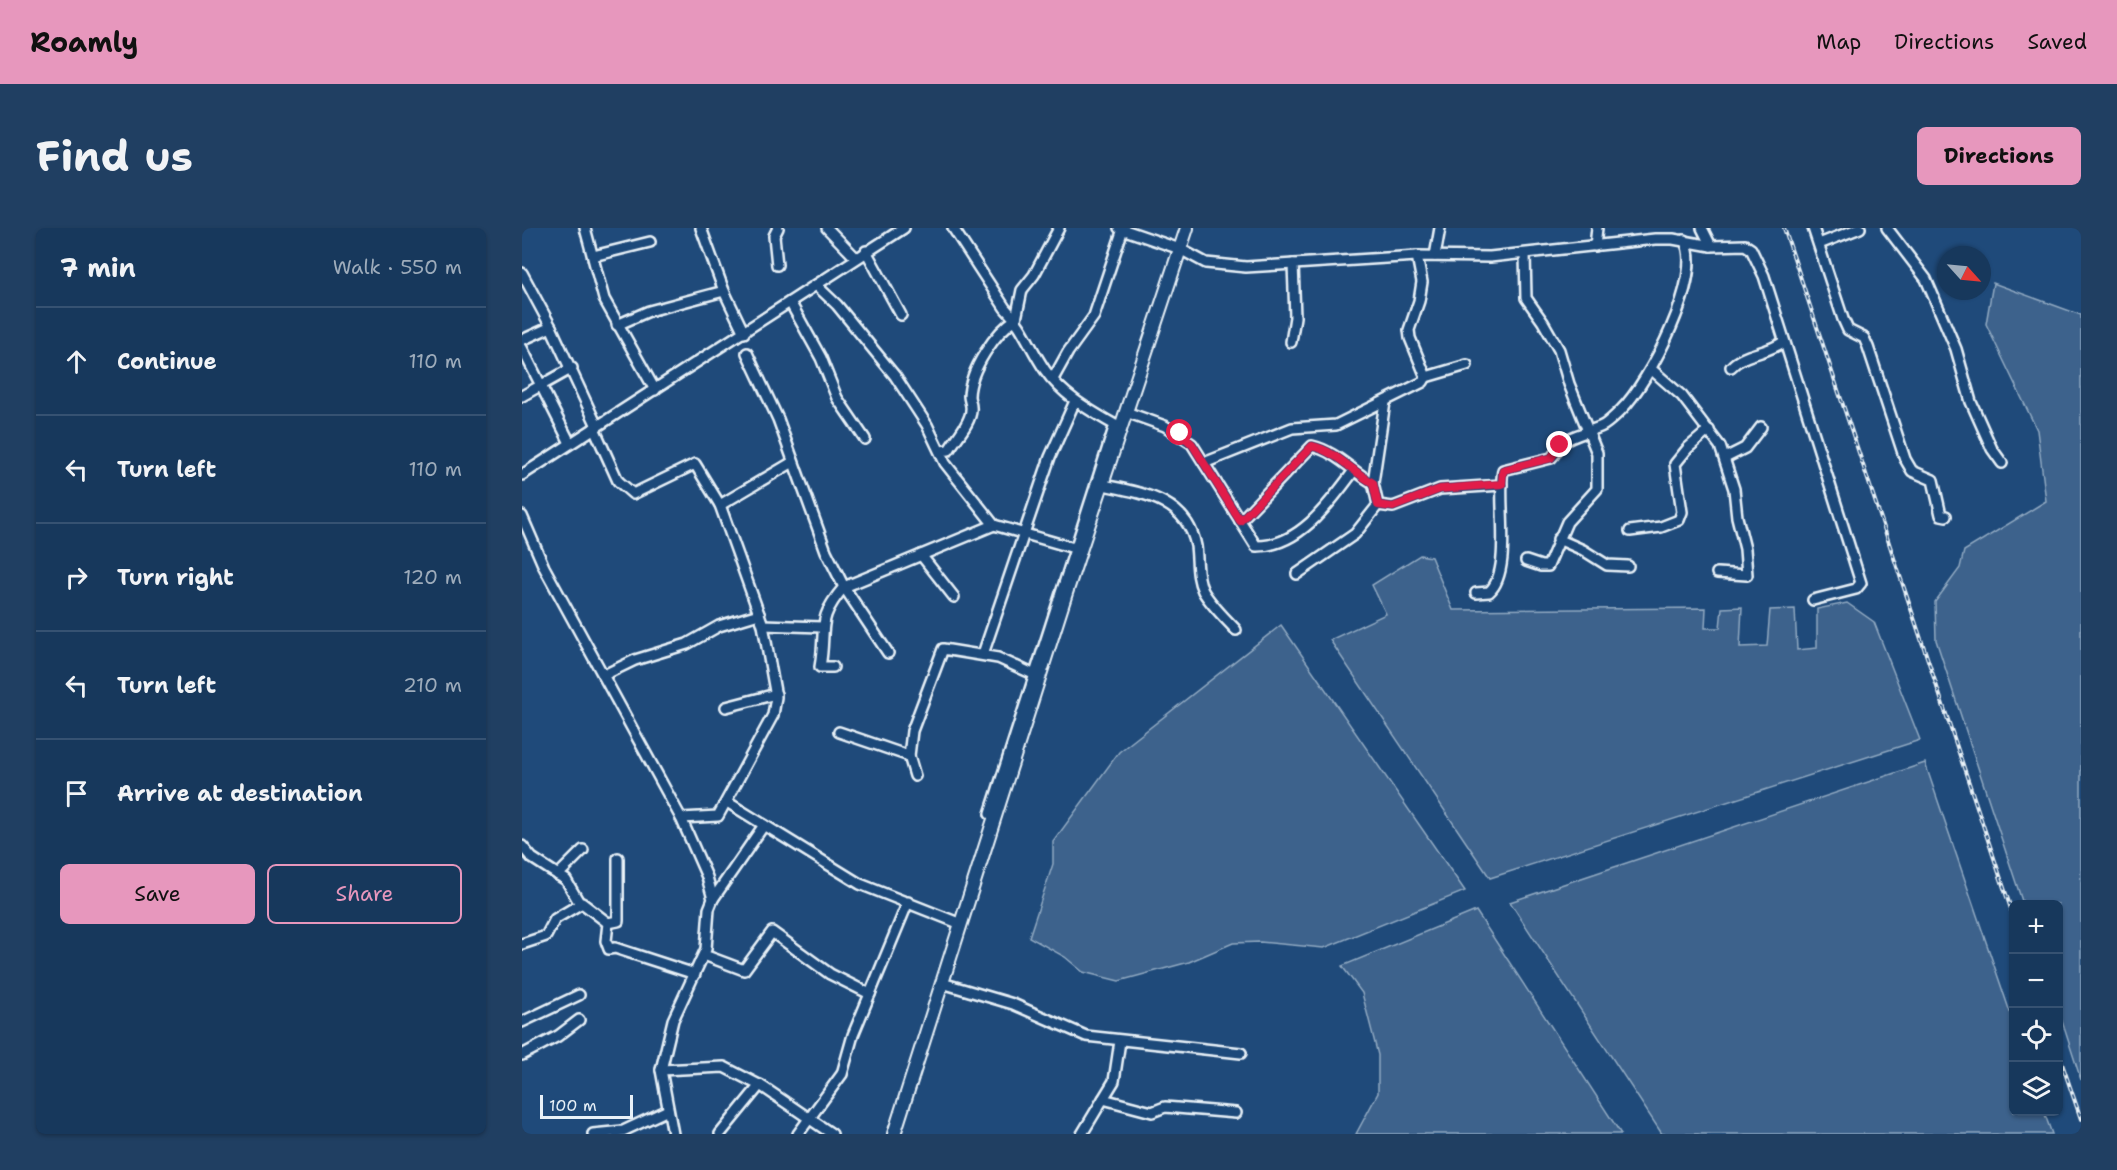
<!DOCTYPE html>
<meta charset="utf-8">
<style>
body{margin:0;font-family:"Shantell Sans",sans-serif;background:#203f62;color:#f1f3f6}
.controls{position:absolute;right:18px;bottom:18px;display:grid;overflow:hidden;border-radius:9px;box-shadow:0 2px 4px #0004}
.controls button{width:54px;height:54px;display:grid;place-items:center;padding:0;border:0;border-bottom:2px solid #365272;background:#17385c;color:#f1f3f6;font:30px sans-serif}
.compass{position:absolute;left:1415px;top:18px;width:54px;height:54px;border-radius:50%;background:#17385c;box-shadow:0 2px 4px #0004;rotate:117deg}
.scale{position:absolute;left:18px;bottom:15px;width:93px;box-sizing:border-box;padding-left:6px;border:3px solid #e8f1f8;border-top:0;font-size:16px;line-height:21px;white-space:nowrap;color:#e8f1f8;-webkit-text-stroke:4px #1f4a7a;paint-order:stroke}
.stop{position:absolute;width:18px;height:18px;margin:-14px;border:4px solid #e11d48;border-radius:50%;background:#fff}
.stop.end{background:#e11d48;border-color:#fff;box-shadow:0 2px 6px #0008}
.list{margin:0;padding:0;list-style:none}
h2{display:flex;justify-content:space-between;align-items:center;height:78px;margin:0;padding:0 24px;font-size:26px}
h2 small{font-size:20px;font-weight:400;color:#9eacbb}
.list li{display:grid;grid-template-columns:39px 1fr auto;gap:18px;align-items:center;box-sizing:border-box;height:108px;padding:0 24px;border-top:2px solid #365272}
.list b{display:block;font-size:22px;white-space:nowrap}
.list em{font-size:20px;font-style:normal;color:#9eacbb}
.actions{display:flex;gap:12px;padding:18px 24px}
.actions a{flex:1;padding:14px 0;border:2px solid #e797bd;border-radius:9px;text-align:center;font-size:21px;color:#e797bd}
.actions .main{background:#e797bd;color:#111}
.icon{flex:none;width:33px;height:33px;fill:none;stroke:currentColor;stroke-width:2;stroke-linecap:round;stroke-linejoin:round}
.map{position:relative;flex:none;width:1559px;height:906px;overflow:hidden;border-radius:9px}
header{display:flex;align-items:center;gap:36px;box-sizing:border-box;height:84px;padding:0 30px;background:#e797bd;color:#111}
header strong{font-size:28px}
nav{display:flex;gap:33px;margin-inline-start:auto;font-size:21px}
.intro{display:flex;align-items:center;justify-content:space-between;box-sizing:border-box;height:144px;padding:0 36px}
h1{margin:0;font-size:42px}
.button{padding:15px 27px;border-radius:9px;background:#e797bd;color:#111;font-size:21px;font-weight:700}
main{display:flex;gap:36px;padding:0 36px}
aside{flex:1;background:#17385c;border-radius:9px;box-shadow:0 2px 4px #0004}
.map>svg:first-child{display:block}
.green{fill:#3c628c;stroke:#92aac2;stroke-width:1.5}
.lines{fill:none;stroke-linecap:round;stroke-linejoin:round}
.minor-casing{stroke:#e8f1f8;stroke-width:14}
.major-casing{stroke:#e8f1f8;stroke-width:16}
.minor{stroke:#1f4a7a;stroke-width:9}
.major{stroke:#1f4a7a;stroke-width:12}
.rail-casing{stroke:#e8f1f8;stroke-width:4}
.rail{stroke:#1f4a7a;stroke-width:1.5;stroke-dasharray:4.5;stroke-linecap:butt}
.route{stroke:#e11d48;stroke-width:8}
</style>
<header>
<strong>Roamly</strong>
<nav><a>Map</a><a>Directions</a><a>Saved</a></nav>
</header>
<div class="intro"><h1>Find us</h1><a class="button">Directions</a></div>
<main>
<aside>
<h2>7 min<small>Walk · 550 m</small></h2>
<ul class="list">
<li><svg class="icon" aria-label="ahead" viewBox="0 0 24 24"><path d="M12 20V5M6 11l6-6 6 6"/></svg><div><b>Continue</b></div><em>110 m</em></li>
<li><svg class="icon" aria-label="left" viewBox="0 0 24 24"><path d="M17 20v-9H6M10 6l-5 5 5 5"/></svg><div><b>Turn left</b></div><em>110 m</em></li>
<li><svg class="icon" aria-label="right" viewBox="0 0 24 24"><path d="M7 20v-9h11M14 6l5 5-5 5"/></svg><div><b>Turn right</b></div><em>120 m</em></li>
<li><svg class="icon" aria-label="left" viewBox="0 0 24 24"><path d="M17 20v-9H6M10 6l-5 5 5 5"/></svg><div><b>Turn left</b></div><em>210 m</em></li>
<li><svg class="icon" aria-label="arrive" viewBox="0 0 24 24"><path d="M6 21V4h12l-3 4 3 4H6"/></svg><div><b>Arrive at destination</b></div></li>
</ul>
<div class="actions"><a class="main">Save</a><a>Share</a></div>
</aside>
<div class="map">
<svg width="1559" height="906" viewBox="0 0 1559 906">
<rect width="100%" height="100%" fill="#1f4a7a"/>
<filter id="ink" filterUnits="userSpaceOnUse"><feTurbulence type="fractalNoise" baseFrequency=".0167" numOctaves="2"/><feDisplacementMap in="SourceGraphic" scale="12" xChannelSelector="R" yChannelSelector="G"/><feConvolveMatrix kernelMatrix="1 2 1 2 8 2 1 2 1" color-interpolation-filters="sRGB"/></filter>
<g filter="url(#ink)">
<g class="green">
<polygon points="1471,55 1559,87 1559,852 1537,784 1536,676 1501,676 1414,412 1413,374 1438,340 1442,323 1524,273 1515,202 1464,96"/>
<polygon points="898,327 909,329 931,382 1184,380 1183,400 1198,400 1200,380 1220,379 1218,419 1245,418 1248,382 1273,381 1275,422 1295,420 1295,381 1325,375 1352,394 1398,512 968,650 808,412 864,386 850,357"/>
<polygon points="759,397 943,663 802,720 738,714 711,715 667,734 597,753 561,744 543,729 507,709 531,636 531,614 597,524"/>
<polygon points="1403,535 1491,793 1492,884 1522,884 1530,906 1140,906 988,674"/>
<polygon points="954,683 1099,906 834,906 856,865 856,827 840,765 820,738"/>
</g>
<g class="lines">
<g class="minor-casing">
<g id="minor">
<polyline points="63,0 82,71 133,162"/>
<polyline points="179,0 202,63 222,105"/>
<polyline points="305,0 334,30"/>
<path d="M431 0 483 80C501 98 509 122 523 142 540 167 567 182 593 197L468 586"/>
<polyline points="597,0 658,21 684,35 724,39 895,28 968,29 1133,11 1151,11 1189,18 1223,17 1229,21 1242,48 1339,355 1334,361 1291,372"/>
<polyline points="1180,0 1189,18"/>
<polyline points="1291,0 1321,91 1326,102 1342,110 1346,119 1383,231 1390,243 1411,252 1419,287 1424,288"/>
<polyline points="1365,0 1404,51 1434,121 1449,174 1470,221 1480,235"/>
<polyline points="1297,16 1338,0"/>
<polyline points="1073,18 1075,0"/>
<polyline points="344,23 379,87"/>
<polyline points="1003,26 1004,70 1021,94 1037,122 1047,156 1075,225 1075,261 1045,294 1026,338 1019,338 1004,333"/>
<polyline points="71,28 128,14"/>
<polyline points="913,28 918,0"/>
<polyline points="255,37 252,8 256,0"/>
<polyline points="0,45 29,99 75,198"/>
<polyline points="294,57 315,77 373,148 405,197 423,235 472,297 552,320"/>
<polyline points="268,74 299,130 315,170 343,211"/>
<polyline points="95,97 127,83 202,63"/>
<polyline points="0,112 29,99"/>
<polyline points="769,114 773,89 771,36"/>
<polyline points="0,120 48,215"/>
<polyline points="225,125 256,191 304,323 322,359 366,425"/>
<path d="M1209 139C1221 125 1245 126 1261 114"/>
<polyline points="1129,141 1160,168 1198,218 1212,261 1215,289 1223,321 1225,347 1195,345"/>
<polyline points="904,149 945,137"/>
<polyline points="531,151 546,124 572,88 601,1"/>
<polyline points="0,168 50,140"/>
<path d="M604 184 643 198 670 216 734 318C777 319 808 275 831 244"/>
<polyline points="72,200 96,253 111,266 173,236 198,277 241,397 254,469 251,487 196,588 159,590"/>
<path d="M418 223 427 222C433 211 449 195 449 182 450 177 447 172 447 168 448 142 473 104 494 91L500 62 512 47 537 0"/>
<polyline points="1203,230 1223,220 1239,199"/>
<polyline points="682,235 770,200 814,197 901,154 904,149 888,110 887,102 897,73 900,54 895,28"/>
<polyline points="0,247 382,0"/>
<path d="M581 257C620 265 665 271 674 318 676 333 674 349 681 363 689 377 703 390 714 402"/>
<polyline points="198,277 271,234"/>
<polyline points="856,277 871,279 918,261 980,257"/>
<polyline points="0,288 22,339 159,590 185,649 191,671 187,681 184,721 151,792 139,842 151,906"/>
<path d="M718 293 790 218C813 223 830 243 851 255"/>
<polyline points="1108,303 1139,299 1157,292 1160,284 1153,236 1166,220 1187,202"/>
<polyline points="1036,311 1061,322 1085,337 1106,338"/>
<polyline points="399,327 432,369"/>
<polyline points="775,346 833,306 856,277 851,255 863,174"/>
<path d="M954 365 967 364C991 343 975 272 981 242L1029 230C1034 226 1035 219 1040 215 1052 206 1069 204 1082 197 1088 193 1094 187 1099 182 1126 156 1184 46 1162 12"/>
<polyline points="241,397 299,399"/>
<polyline points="461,426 528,229 553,173"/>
<path d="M311 439H298C305 400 293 393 322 359L472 297"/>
<polyline points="82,447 113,432 165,416 197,398 237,386"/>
<polyline points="204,479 254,466"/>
<polyline points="317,504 387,528 393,548"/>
<polyline points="387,528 390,503 421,421 476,430 511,446"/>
<polyline points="205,574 338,656 434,694"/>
<polyline points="0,618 10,630 44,652 58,676"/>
<polyline points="36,647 61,622"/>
<polyline points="191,671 242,597"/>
<polyline points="86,695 96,693 96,630"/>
<polyline points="0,716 24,708 33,691 60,675 86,695 84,713 87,721 93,720 173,746"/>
<polyline points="182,727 222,742 250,704 308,746 348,766"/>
<polyline points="420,755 491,776 564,808 719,825"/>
<polyline points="0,794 57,767"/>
<polyline points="0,827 36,808 57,792"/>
<polyline points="139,842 202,839 241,859 310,906"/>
<polyline points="581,871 592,853 598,813"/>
<polyline points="71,906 101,903 146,882"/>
<polyline points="198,906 238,857"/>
<polyline points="276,906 320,846 331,807 386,674"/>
<polyline points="560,906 581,871 630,884 643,879 714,885"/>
</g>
</g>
<g class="major-casing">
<polyline id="major" points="372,906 544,365 665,0"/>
</g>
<use href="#minor" class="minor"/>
<use href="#major" class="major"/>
<g class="rail-casing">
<g id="rail">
<polyline points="1262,0 1492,690"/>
<polyline points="1536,824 1559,891"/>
</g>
</g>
<use href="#rail" class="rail"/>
</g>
</g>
<g class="lines" filter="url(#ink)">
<path class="route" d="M658 205 670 216 718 293 790 218C813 223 830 243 851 255L856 277 871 279 918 261 980 256 981 242 1029 230 1038 217"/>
</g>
</svg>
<div class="controls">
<button>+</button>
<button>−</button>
<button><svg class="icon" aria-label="locate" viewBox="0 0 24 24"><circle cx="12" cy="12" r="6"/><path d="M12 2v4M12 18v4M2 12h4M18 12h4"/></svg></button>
<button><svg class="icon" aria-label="layers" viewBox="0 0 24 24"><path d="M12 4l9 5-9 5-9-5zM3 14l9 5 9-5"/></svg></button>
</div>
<svg class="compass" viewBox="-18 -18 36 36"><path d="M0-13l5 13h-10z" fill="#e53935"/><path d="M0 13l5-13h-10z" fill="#9eacbb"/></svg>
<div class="scale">100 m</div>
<div class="stop" style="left:658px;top:205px"></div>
<div class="stop end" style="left:1038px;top:217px"></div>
</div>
</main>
